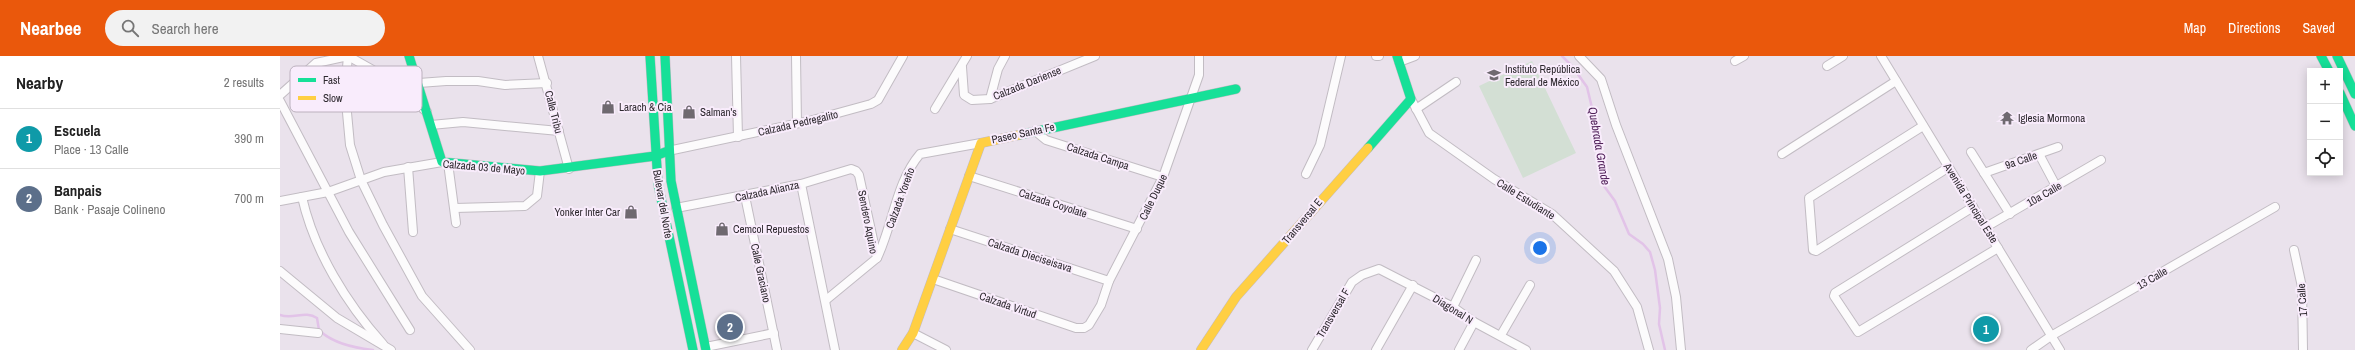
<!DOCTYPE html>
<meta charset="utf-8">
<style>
body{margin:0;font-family:"Archivo Narrow",sans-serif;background:#f2f2f2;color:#222}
.controls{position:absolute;right:12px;top:12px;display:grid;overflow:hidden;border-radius:0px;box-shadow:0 2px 10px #0003}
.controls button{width:36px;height:36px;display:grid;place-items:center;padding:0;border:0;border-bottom:1px solid #e0e0e0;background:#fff;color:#222;font:20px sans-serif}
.you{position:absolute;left:1260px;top:192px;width:14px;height:14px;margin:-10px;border:3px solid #fff;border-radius:50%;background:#1a73e8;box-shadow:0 0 0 6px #1a73e833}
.badge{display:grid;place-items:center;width:26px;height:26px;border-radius:50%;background:#ea580c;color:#fff;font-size:13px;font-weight:700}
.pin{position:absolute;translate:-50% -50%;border:2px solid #fff;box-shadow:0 1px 4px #0006}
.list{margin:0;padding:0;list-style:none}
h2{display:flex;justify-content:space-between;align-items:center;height:52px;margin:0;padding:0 16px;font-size:17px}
h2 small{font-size:13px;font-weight:400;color:#767676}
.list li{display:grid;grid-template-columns:26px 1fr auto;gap:12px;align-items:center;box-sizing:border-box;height:60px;padding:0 16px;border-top:1px solid #e0e0e0}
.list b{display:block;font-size:15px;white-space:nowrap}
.list p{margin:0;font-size:13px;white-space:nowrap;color:#767676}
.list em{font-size:13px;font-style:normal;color:#767676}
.icon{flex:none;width:22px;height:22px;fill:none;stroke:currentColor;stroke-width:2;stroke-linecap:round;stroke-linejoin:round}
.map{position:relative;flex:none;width:2075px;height:294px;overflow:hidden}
header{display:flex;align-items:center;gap:24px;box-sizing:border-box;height:56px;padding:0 20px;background:#ea580c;color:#fff}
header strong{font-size:19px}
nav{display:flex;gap:22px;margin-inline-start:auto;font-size:14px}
.search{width:280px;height:36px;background:#f2f2f2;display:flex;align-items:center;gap:10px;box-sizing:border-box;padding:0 14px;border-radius:22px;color:#767676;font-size:15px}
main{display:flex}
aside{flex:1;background:#fff}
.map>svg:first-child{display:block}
.pitch{fill:#d3dfd4}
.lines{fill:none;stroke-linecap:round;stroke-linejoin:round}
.stream{stroke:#e2c3e8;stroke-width:2.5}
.street-casing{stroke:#c2bcc3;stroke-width:10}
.fast-casing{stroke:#c2bcc3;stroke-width:10}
.slow-casing{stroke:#c2bcc3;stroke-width:10}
.street{stroke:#fcfbfc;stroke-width:8}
.fast{stroke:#16e098;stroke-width:9}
.slow{stroke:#ffcf43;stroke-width:9}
.labels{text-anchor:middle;stroke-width:4;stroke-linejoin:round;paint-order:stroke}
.poi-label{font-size:11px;fill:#2d282e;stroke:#f9ecfc;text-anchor:start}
.street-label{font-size:11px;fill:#2d282e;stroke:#f9ecfc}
.water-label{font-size:12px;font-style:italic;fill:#502059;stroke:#f9ecfc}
.key{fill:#f9ecfc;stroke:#bcb1be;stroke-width:1}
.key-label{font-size:11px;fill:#2d282e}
</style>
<header>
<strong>Nearbee</strong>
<div class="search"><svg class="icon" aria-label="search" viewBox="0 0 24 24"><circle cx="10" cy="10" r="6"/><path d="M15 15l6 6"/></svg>Search here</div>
<nav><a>Map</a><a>Directions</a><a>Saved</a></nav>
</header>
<main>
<aside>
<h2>Nearby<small>2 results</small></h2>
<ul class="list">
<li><span class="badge" style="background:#0f9aa8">1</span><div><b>Escuela</b><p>Place · 13 Calle</p></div><em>390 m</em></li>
<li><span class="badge" style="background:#5c6f8a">2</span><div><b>Banpais</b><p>Bank · Pasaje Colineno</p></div><em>700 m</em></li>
</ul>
</aside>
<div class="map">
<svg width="2075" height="294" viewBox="0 0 2075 294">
<rect width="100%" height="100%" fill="#eae2ec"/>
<polygon class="pitch" points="1252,5 1296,97 1243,122 1199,30"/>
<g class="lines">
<g class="stream">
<polyline points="1282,0 1292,10 1307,31 1319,81 1324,130 1335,145 1349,178 1363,188 1370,196 1375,214 1380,252 1379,268 1385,294"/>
<path d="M0 259C13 264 25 254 37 262L39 274C52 287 75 292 93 294"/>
</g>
<g class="street-casing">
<g id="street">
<polyline points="68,0 100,18 147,56"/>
<polyline points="258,0 289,113"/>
<polyline points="456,0 458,81"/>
<polyline points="516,0 517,67"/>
<polyline points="1096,0 1099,0"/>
<polyline points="1299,0 1321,23 1336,69 1388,203 1396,241 1401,294"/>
<polyline points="1601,0 1780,294"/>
<polyline points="1455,5 1464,0"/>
<polyline points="1119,6 1135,0"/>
<polyline points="1547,10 1563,0"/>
<polyline points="682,11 684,39 692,44 710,43 815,0"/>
<polyline points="139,27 166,25 198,25 225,29 267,27"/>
<polyline points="0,39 36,7 68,0 65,35 70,89 81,124 103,169 142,240 190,294"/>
<polyline points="710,43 718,13 725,0"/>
<polyline points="1131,43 1149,77 1214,123 1272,158 1334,215 1357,251 1369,294"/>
<polyline points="0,45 69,176 130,274"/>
<polyline points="655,53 687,0"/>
<polyline points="1136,53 1176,26"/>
<polyline points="151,69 183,66 279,75"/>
<polyline points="1643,70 1529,142 1533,194 1536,195 1669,111"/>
<polyline points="755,75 766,84 883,121"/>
<polyline points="388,95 529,65 591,48 598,44 623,0"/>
<polyline points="1691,96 1730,158"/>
<polyline points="1502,98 1616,25"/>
<polyline points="1759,98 1776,130"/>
<polyline points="168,107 176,167"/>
<polyline points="128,111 133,176"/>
<polyline points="1704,117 1778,91"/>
<polyline points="1026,118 1040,89 1061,0"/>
<polyline points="689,120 857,173"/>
<polyline points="521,128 555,294"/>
<polyline points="465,140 497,294"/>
<path d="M22 141C34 195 67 248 103 288"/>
<polyline points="0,145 48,136 104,116 162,106"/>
<polyline points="1693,151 1555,237 1554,240 1578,276 1718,192"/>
<polyline points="175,152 245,150 257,140 260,115"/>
<polyline points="396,152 521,128 571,113 576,115 579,119 597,202 546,244"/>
<polyline points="1706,171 1821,104"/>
<polyline points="670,173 829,225"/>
<polyline points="2014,194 2022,231 2023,294"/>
<path d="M597 202C613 169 616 126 640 98L701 87"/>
<polyline points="0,215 57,262 111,294"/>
<polyline points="653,223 796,272 804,272 809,269 821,249 829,225 883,121 919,19 919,0"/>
<polyline points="1173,251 1196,204"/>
<polyline points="0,273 38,277"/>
<polyline points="633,277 666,294"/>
<polyline points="1221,279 1250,229"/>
<polyline points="426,291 494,277"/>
<polyline points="1032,294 1072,226 1082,219 1099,213 1173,251 1194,266 1246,294"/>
<polyline points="1096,294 1133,229"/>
<polyline points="1179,294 1194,266"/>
<polyline points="1751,294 1771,280 1995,151"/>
</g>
</g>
<g class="fast-casing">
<g id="fast">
<polyline points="129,0 162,106 260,115 375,100 388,95"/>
<polyline points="370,0 378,128 413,294"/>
<polyline points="385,0 391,125 426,294"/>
<polyline points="2041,0 2049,15"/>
<polyline points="2057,0 2075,38"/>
<polyline points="2060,37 2075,70"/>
<polyline points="739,79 956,33"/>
<polyline points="1088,92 1131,43 1117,0"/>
</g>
</g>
<g class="slow-casing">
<g id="slow">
<polyline points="622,294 633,277 701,87 739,79"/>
<polyline points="921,294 956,241 1088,92"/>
</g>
</g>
<use href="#street" class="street"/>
<use href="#fast" class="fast"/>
<use href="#slow" class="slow"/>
</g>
<defs>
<g id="school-bare" transform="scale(1.08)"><path d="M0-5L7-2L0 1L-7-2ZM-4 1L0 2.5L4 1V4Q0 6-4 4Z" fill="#6f6970" stroke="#f9ecfc" stroke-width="2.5" paint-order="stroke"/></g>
<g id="shop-bare" transform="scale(1.08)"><path d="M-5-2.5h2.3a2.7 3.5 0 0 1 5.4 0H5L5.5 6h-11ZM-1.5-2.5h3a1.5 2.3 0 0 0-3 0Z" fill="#6f6970" stroke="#f9ecfc" stroke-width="2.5" paint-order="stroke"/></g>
<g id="temple-bare" transform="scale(1.08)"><path d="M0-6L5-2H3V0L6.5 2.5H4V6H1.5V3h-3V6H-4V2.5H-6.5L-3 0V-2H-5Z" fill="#6f6970" stroke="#f9ecfc" stroke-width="2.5" paint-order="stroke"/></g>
</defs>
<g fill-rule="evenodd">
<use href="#school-bare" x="1214" y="19"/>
<use href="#shop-bare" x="328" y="51"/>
<use href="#shop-bare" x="409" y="56"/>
<use href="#temple-bare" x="1727" y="62"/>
<use href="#shop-bare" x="351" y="156"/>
<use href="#shop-bare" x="442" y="173"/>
</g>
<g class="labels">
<g class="poi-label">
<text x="1225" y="17">Instituto República<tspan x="1225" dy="13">Federal de México</tspan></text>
<text x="339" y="55">Larach &amp; Cia</text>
<text x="420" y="60">Salman's</text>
<text x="1738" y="66">Iglesia Mormona</text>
<text x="340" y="160" text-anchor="end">Yonker Inter Car</text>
<text x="453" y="177">Cemcol Repuestos</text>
</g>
<g class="street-label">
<text transform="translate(747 27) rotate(-22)" y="4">Calzada Dariense</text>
<text transform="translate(274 56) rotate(76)" y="4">Calle Tribu</text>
<text transform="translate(518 67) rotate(-13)" y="4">Calzada Pedregalito</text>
<text transform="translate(743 77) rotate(-12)" y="4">Paseo Santa Fe</text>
<text transform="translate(818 100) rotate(18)" y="4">Calzada Campa</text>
<text transform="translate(1741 104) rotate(-19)" y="4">9a Calle</text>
<text transform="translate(204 111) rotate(5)" y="4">Calzada 03 de Mayo</text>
<text transform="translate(487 135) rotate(-12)" y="4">Calzada Alianza</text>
<text transform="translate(1764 138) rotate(-30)" y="4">10a Calle</text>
<text transform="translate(873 141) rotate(-64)" y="4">Calle Duque</text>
<text transform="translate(620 142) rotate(-70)" y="4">Calzada Yoreño</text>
<text transform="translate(1246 143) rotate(32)" y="4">Calle Estudiante</text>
<text transform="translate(773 147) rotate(18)" y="4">Calzada Coyolate</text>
<text transform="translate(1691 147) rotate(58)" y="4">Avenida Principal Este</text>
<text transform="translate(383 148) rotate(80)" y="4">Bulevar del Norte</text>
<text transform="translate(1022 165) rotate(-50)" y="4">Transversal E</text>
<text transform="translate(588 166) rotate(79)" y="4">Sendero Aquino</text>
<text transform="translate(750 199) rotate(18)" y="4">Calzada Dieciseisava</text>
<text transform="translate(481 217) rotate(78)" y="4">Calle Graciano</text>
<text transform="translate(1872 222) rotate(-30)" y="4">13 Calle</text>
<text transform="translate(2022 244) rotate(-94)" y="4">17 Calle</text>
<text transform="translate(728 249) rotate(19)" y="4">Calzada Virtud</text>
<text transform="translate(1173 253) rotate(32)" y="4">Diagonal N</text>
<text transform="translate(1053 257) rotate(-60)" y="4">Transversal F</text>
</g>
<g class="water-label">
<text transform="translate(1319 90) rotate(80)" y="4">Quebrada Grande</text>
</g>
</g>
<rect x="10" y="10" width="132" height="46" rx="6" class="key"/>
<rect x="18" y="22" width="18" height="4" fill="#16e098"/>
<rect x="18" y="40" width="18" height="4" fill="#ffcf43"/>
<g class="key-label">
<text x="43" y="28">Fast</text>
<text x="43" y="46">Slow</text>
</g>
</svg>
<div class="controls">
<button>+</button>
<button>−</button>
<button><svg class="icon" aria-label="locate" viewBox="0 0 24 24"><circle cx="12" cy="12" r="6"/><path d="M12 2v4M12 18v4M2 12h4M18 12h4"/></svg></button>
</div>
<div class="you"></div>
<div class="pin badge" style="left:1706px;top:273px;background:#0f9aa8">1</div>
<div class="pin badge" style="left:450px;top:271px;background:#5c6f8a">2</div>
</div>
</main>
